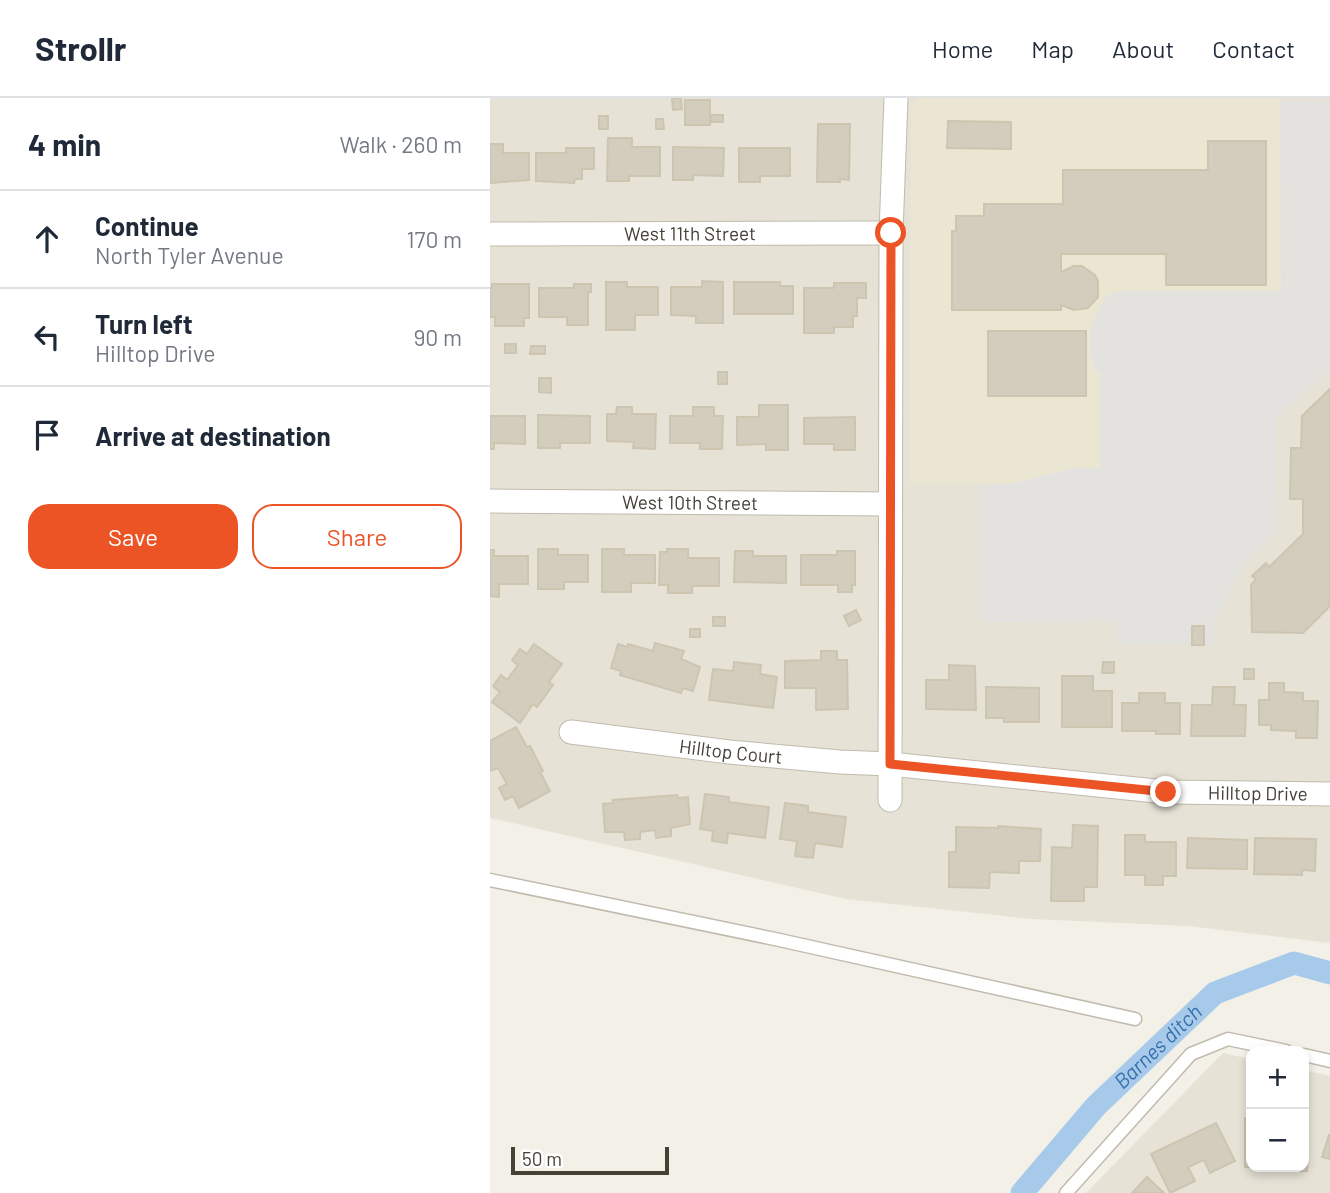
<!DOCTYPE html>
<meta charset="utf-8">
<style>
body{margin:0;font-family:Barlow,sans-serif;background:#f2f2f3;color:#1f2937}
.controls{position:absolute;right:21px;bottom:21px;display:grid;overflow:hidden;border-radius:14px;box-shadow:0 4px 10px #0003}
.controls button{width:63px;height:63px;display:grid;place-items:center;padding:0;border:0;border-bottom:2px solid #e0e1e3;background:#fff;color:#1f2937;font:35px sans-serif}
.scale{position:absolute;left:21px;bottom:18px;width:158px;box-sizing:border-box;padding-left:7px;border:4px solid #454137;border-top:0;font-size:19px;line-height:24px;white-space:nowrap;color:#454137;-webkit-text-stroke:5px #fff;paint-order:stroke}
.stop{position:absolute;width:21px;height:21px;margin:-16px;border:5px solid #ec5425;border-radius:50%;background:#fff}
.stop.end{background:#ec5425;border-color:#fff;box-shadow:0 2px 7px #0008}
.list{margin:0;padding:0;list-style:none}
h2{display:flex;justify-content:space-between;align-items:center;height:91px;margin:0;padding:0 28px;font-size:30px}
h2 small{font-size:23px;font-weight:400;color:#747a83}
.list li{display:grid;grid-template-columns:46px 1fr auto;gap:21px;align-items:center;box-sizing:border-box;height:98px;padding:0 28px;border-top:2px solid #e0e1e3}
.list b{display:block;font-size:26px;white-space:nowrap}
.list p{margin:0;font-size:23px;white-space:nowrap;color:#747a83}
.list em{font-size:23px;font-style:normal;color:#747a83}
.actions{display:flex;gap:14px;padding:21px 28px}
.actions a{flex:1;padding:16px 0;border:2px solid #ec5425;border-radius:21px;text-align:center;font-size:24px;color:#ec5425}
.actions .main{background:#ec5425;color:#fff}
.icon{flex:none;width:38px;height:38px;fill:none;stroke:currentColor;stroke-width:2;stroke-linecap:round;stroke-linejoin:round}
.map{position:relative;flex:none;width:840px;height:1095px;overflow:hidden}
header{display:flex;align-items:center;gap:42px;box-sizing:border-box;height:98px;padding:0 35px;background:#fff;border-bottom:2px solid #e0e1e3}
header strong{font-size:33px}
nav{display:flex;gap:38px;margin-inline-start:auto;font-size:24px}
main{display:flex}
aside{flex:1;background:#fff}
.map>svg:first-child{display:block}
.residential{fill:#e6e2d6}
.education{fill:#ebe6d2}
.parking{fill:#e4e2df}
.lines{fill:none;stroke-linecap:round;stroke-linejoin:round}
.canal{stroke:#a7caeb;stroke-width:23}
.building{fill:#d3cdbd;stroke:#cec5b1;stroke-width:2}
.service-casing{stroke:#c0bbad;stroke-width:15}
.minor-casing{stroke:#c0bbad;stroke-width:25}
.service{stroke:#fff;stroke-width:12}
.minor{stroke:#fff;stroke-width:23}
.route{stroke:#ec5425;stroke-width:9}
.labels{text-anchor:middle;stroke-width:5;stroke-linejoin:round;paint-order:stroke}
.street-label{font-size:19px;fill:#454137;stroke:#fff}
.water-label{font-size:21px;font-style:italic;fill:#3770aa;stroke:#fff}
</style>
<header>
<strong>Strollr</strong>
<nav><a>Home</a><a>Map</a><a>About</a><a>Contact</a></nav>
</header>
<main>
<aside>
<h2>4 min<small>Walk · 260 m</small></h2>
<ul class="list">
<li><svg class="icon" aria-label="ahead" viewBox="0 0 24 24"><path d="M12 20V5M6 11l6-6 6 6"/></svg><div><b>Continue</b><p>North Tyler Avenue</p></div><em>170 m</em></li>
<li><svg class="icon" aria-label="left" viewBox="0 0 24 24"><path d="M17 20v-9H6M10 6l-5 5 5 5"/></svg><div><b>Turn left</b><p>Hilltop Drive</p></div><em>90 m</em></li>
<li><svg class="icon" aria-label="arrive" viewBox="0 0 24 24"><path d="M6 21V4h12l-3 4 3 4H6"/></svg><div><b>Arrive at destination</b></div></li>
</ul>
<div class="actions"><a class="main">Save</a><a>Share</a></div>
</aside>
<div class="map">
<svg width="840" height="1095" viewBox="0 0 840 1095">
<rect width="100%" height="100%" fill="#f2f0e7"/>
<g class="residential">
<polygon points="0,0 840,0 840,845 699,828 542,821 356,801 0,720"/>
<polygon points="733,955 761,961 761,1069 814,1069 814,972 840,978 840,1095 596,1095"/>
</g>
<polygon class="education" points="427,0 790,0 791,193 631,193 605,270 610,276 610,370 583,370 519,386 420,386 421,13"/>
<polygon class="parking" points="790,3 840,4 840,271 786,320 785,437 755,463 725,520 724,547 628,546 628,523 489,524 488,386 519,386 583,370 610,370 610,277 605,270 601,259 600,230 611,206 618,197 631,193 791,193"/>
<g class="lines">
<path class="canal" id="s1" d="M532 1095 606 1008 725 895 804 865 840 875"/>
</g>
<g class="building">
<polygon points="182,0 191,0 192,11 183,12"/>
<rect x="195" y="2" width="25" height="25"/>
<rect x="221" y="17" width="12" height="7"/>
<rect x="109" y="18" width="9" height="13"/>
<polygon points="166,21 173,21 174,31 166,31"/>
<polygon points="458,23 521,24 521,51 457,50"/>
<polygon points="328,26 360,26 359,82 350,81 350,84 327,84"/>
<polygon points="118,40 142,40 142,49 170,49 170,78 139,78 139,83 117,83"/>
<polygon points="718,43 776,43 776,187 676,187 676,156 571,156 571,174 584,168 592,168 605,177 608,183 608,199 598,210 584,212 571,207 571,212 462,212 462,133 466,133 466,118 494,118 494,106 573,106 573,72 718,72"/>
<polygon points="0,46 13,46 13,55 39,55 39,82 0,85"/>
<polygon points="183,49 234,50 233,78 203,77 203,82 183,82"/>
<polygon points="76,50 104,50 104,71 92,71 92,81 85,81 84,85 46,83 46,55 76,55"/>
<polygon points="249,50 300,50 300,78 270,78 270,84 249,84"/>
<polygon points="212,183 233,184 233,225 206,225 206,218 181,217 181,189 212,189"/>
<polygon points="116,184 137,184 137,189 168,189 168,217 145,217 145,232 116,232"/>
<polygon points="244,184 290,184 290,188 303,188 303,216 244,216"/>
<polygon points="344,185 376,185 376,200 367,200 367,218 363,218 363,229 344,229 344,235 314,235 314,190 344,190"/>
<polygon points="2,186 39,186 39,220 34,220 34,228 5,228 5,219 0,219 0,190 2,190"/>
<polygon points="84,186 101,186 101,194 98,194 98,227 77,227 77,219 49,219 49,190 84,190"/>
<rect x="498" y="233" width="98" height="65"/>
<rect x="15" y="246" width="11" height="9"/>
<polygon points="41,248 55,248 55,256 40,256"/>
<rect x="228" y="274" width="9" height="12"/>
<polygon points="49,280 61,280 61,295 49,294"/>
<polygon points="840,291 840,508 813,535 762,534 761,487 766,481 762,478 776,465 779,469 813,436 813,401 800,401 801,350 811,350 812,318"/>
<polygon points="269,307 298,307 298,352 276,352 276,346 247,347 247,319 269,319"/>
<polygon points="127,309 142,309 142,316 166,316 165,351 143,350 144,344 117,343 117,316 126,316"/>
<polygon points="203,309 224,309 224,318 233,318 232,351 210,351 210,345 180,345 180,318 203,318"/>
<polygon points="48,317 100,318 100,345 70,345 70,350 48,350"/>
<polygon points="0,318 35,318 35,346 4,345 4,351 0,351"/>
<polygon points="365,319 365,352 344,352 344,346 314,346 314,320"/>
<polygon points="48,451 68,451 68,457 98,457 98,484 74,484 74,491 48,491"/>
<polygon points="112,451 134,451 134,457 165,457 165,485 141,485 141,494 112,494"/>
<polygon points="177,451 198,451 198,460 229,460 229,488 202,488 202,495 178,495 178,487 169,487 170,454 177,454"/>
<polygon points="0,452 4,452 4,458 38,458 38,486 9,486 9,499 0,498"/>
<polygon points="245,453 263,453 263,458 296,458 296,485 244,484"/>
<polygon points="347,453 365,453 365,487 362,487 362,494 348,494 348,487 311,487 311,457 347,457"/>
<polygon points="366,512 371,522 359,528 354,518"/>
<rect x="223" y="519" width="12" height="9"/>
<rect x="702" y="528" width="12" height="19"/>
<rect x="200" y="531" width="10" height="8"/>
<polygon points="165,545 194,553 191,561 210,569 203,593 193,590 191,595 130,577 131,573 121,570 128,546 138,549 138,546 163,553"/>
<polygon points="44,546 72,566 59,584 63,587 47,609 43,606 30,625 2,604 10,594 3,588 11,577 17,582 28,567 22,562 30,551 37,556"/>
<polygon points="331,553 347,553 347,562 357,562 358,611 326,612 326,590 295,590 295,563 331,562"/>
<polygon points="244,564 271,567 270,576 287,579 283,610 219,602 223,571 243,573"/>
<polygon points="613,564 624,564 624,575 612,575"/>
<polygon points="459,567 485,568 486,612 436,611 436,582 459,582"/>
<rect x="754" y="571" width="10" height="10"/>
<polygon points="572,578 603,578 603,593 622,593 622,629 572,629"/>
<polygon points="779,585 794,585 794,594 813,595 813,603 828,603 827,640 806,640 806,633 781,632 781,627 769,627 769,602 779,602"/>
<polygon points="496,589 549,590 549,624 514,624 514,620 496,620"/>
<polygon points="723,589 745,589 744,607 756,607 755,638 701,638 702,607 722,607"/>
<polygon points="649,595 675,595 675,605 690,605 690,636 666,636 666,633 632,633 632,605 649,605"/>
<polygon points="26,629 37,649 40,648 53,673 50,674 60,693 29,710 23,698 15,702 9,690 17,686 8,670 0,673 0,643"/>
<polygon points="215,696 239,699 238,704 279,709 275,740 238,735 237,745 222,743 223,733 210,731"/>
<polygon points="187,697 188,700 198,699 200,726 181,730 181,738 166,740 165,732 150,734 150,741 135,742 134,734 115,734 113,706 123,705 123,702"/>
<polygon points="295,705 318,708 318,714 356,719 352,749 325,745 323,760 305,758 307,743 290,741"/>
<polygon points="583,727 608,728 607,789 594,789 594,803 561,803 562,749 582,750"/>
<polygon points="508,728 551,731 550,763 529,763 529,775 500,774 499,790 459,789 459,754 466,754 466,729 508,730"/>
<polygon points="635,737 655,737 655,744 686,744 686,778 673,778 673,787 655,787 655,777 635,777"/>
<polygon points="698,740 757,742 757,771 697,770"/>
<polygon points="765,740 826,741 825,773 812,772 812,777 764,776"/>
<polygon points="755,1020 761,1020 761,1069 814,1069 814,1044 818,1044 817,1073 798,1073 798,1070 755,1069"/>
<polygon points="726,1025 745,1063 720,1075 714,1062 698,1069 705,1083 680,1095 661,1056"/>
<polygon points="839,1037 840,1037 840,1061 832,1059"/>
<polygon points="657,1079 674,1095 642,1095"/>
</g>
<g class="lines">
<g class="service-casing">
<g id="service">
<polyline points="0,782 285,841 645,921"/>
<polyline points="814,957 840,963"/>
<polyline points="576,1095 701,956 738,941 796,953"/>
</g>
</g>
<g class="minor-casing">
<g id="minor">
<path id="s2" d="M0 136 401 135"/>
<path id="s3" d="M0 403 400 406"/>
<path id="s4" d="M81 634 239 654 350 664 400 666 676 694 840 696"/>
<polyline points="400,702 401,135 406,0"/>
</g>
</g>
<use href="#service" class="service"/>
<use href="#minor" class="minor"/>
</g>
<g class="lines">
<polyline class="route" points="401,135 400,666 676,694"/>
</g>
<g class="labels">
<g class="street-label">
<text dy="7" stroke="none"><textPath href="#s2" startOffset="200">West 11th Street</textPath></text>
<text dy="7" stroke="none"><textPath href="#s3" startOffset="200">West 10th Street</textPath></text>
<text dy="7" stroke="none"><textPath href="#s4" startOffset="161">Hilltop Court</textPath></text>
<text dy="7" stroke="none"><textPath href="#s4" startOffset="690">Hilltop Drive</textPath></text>
</g>
<g class="water-label">
<text dy="7" stroke="none"><textPath href="#s1" startOffset="200">Barnes ditch</textPath></text>
</g>
</g>
</svg>
<div class="controls">
<button>+</button>
<button>−</button>
</div>
<div class="scale">50 m</div>
<div class="stop" style="left:401px;top:135px"></div>
<div class="stop end" style="left:676px;top:694px"></div>
</div>
</main>
